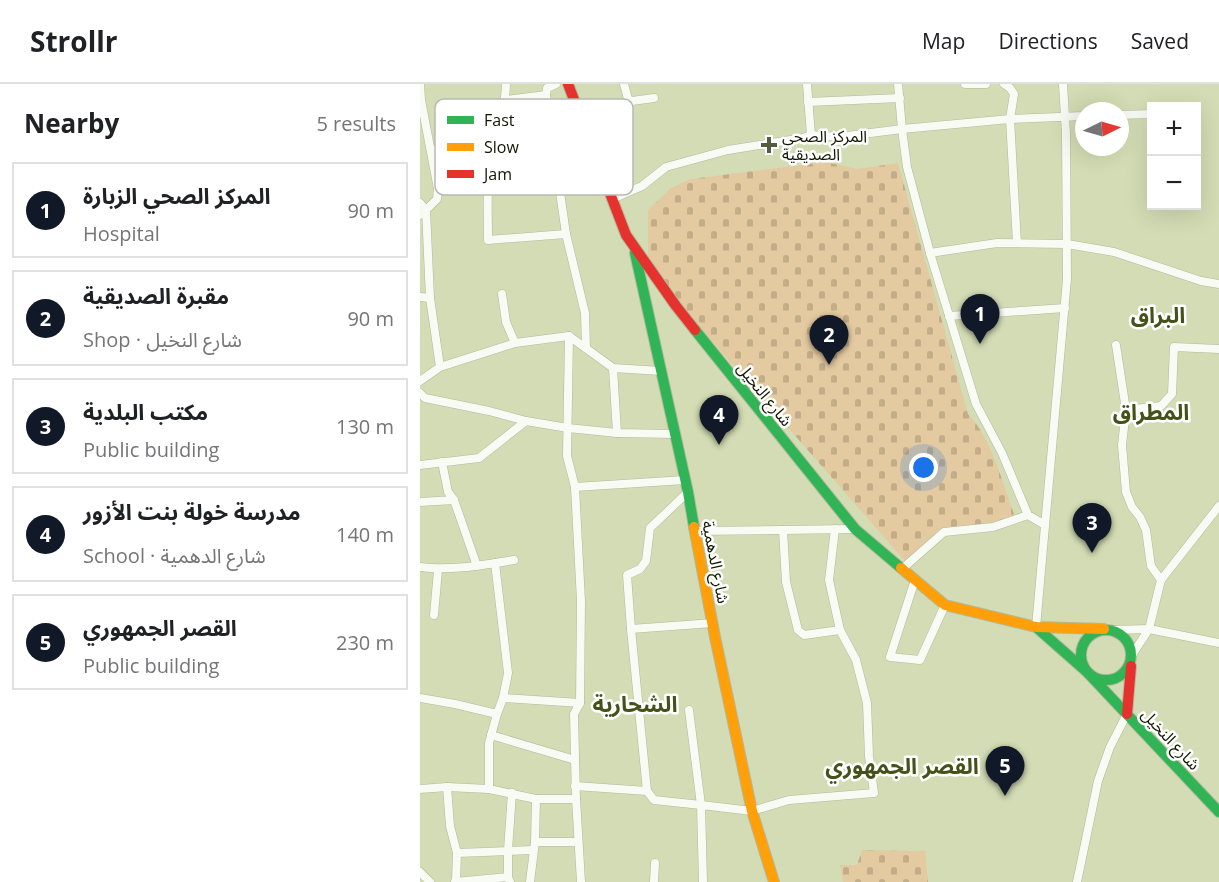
<!DOCTYPE html>
<meta charset="utf-8">
<style>
body{margin:0;font-family:"Open Sans","Noto Sans Arabic",sans-serif;background:#f2f2f2;color:#202124}
.controls{position:absolute;right:18px;top:18px;display:grid;overflow:hidden;border-radius:0px;box-shadow:0 6px 24px #0002}
.controls button{width:54px;height:54px;display:grid;place-items:center;padding:0;border:0;border-bottom:2px solid #e0e0e0;background:#fff;color:#202124;font:30px sans-serif}
.compass{position:absolute;left:655px;top:18px;width:54px;height:54px;border-radius:50%;background:#fff;box-shadow:0 6px 24px #0002;rotate:85deg}
.you{position:absolute;left:504px;top:384px;width:21px;height:21px;margin:-15px;border:4px solid #fff;border-radius:50%;background:#1a73e8;box-shadow:0 0 0 9px #1a73e833}
.badge{display:grid;place-items:center;width:39px;height:39px;border-radius:50%;background:#111827;color:#fff;font-size:20px;font-weight:700}
.pin{position:absolute;translate:-50% -50px;filter:drop-shadow(0 2px 3px #0008)}
.pin::after{content:'';position:absolute;top:32px;width:21px;height:18px;background:inherit;clip-path:polygon(0 0,100% 0,50% 100%)}
.list{margin:0;padding:0;list-style:none}
h2{display:flex;justify-content:space-between;align-items:center;height:78px;margin:0;padding:0 24px;font-size:26px}
h2 small{font-size:20px;font-weight:400;color:#757577}
.list li{display:grid;grid-template-columns:39px 1fr auto;gap:18px;align-items:center;box-sizing:border-box;height:96px;margin:0 12px 12px;padding:0 12px;border:2px solid #e0e0e0;border-radius:0px}
.list b{display:block;font-size:22px;white-space:nowrap}
.list p{margin:0;font-size:20px;white-space:nowrap;color:#757577}
.list em{font-size:20px;font-style:normal;color:#757577}
.map{position:relative;flex:none;width:799px;height:798px;overflow:hidden}
header{display:flex;align-items:center;gap:36px;box-sizing:border-box;height:84px;padding:0 30px;background:#fff;border-bottom:2px solid #e0e0e0}
header strong{font-size:28px}
nav{display:flex;gap:33px;margin-inline-start:auto;font-size:21px}
main{display:flex}
aside{flex:1;background:#fff}
.map>svg:first-child{display:block}
.cemetery{fill:url(#cemetery-stones)}
.lines{fill:none;stroke-linecap:round;stroke-linejoin:round}
.street-casing{stroke:#b2b99a;stroke-width:9}
.fast-casing{stroke:#b2b99a;stroke-width:12}
.slow-casing{stroke:#b2b99a;stroke-width:12}
.jam-casing{stroke:#b2b99a;stroke-width:12}
.street{stroke:#f8faf4;stroke-width:8}
.fast{stroke:#30b455;stroke-width:10}
.slow{stroke:#ff9f0a;stroke-width:10}
.jam{stroke:#e5322d;stroke-width:10}
.poi-dot{fill:#565c3f;stroke:#fff;stroke-width:2}
.labels{text-anchor:middle;stroke-width:5;stroke-linejoin:round;paint-order:stroke}
.poi-label{font-size:16px;fill:#121700;stroke:#fff;text-anchor:start}
.street-label{font-size:16px;fill:#121700;stroke:#fff}
.district-label{font-size:22px;font-weight:bold;fill:#465119;stroke:#fff}
.key{fill:#fff;stroke:#b8b9b2;stroke-width:1.5}
.key-label{font-size:16px;fill:#121700}
</style>
<header>
<strong>Strollr</strong>
<nav><a>Map</a><a>Directions</a><a>Saved</a></nav>
</header>
<main>
<aside>
<h2>Nearby<small>5 results</small></h2>
<ul class="list">
<li><span class="badge">1</span><div><b>المركز الصحي الزبارة</b><p>Hospital</p></div><em>90 m</em></li>
<li><span class="badge">2</span><div><b>مقبرة الصديقية</b><p>Shop · شارع النخيل</p></div><em>90 m</em></li>
<li><span class="badge">3</span><div><b>مكتب البلدية</b><p>Public building</p></div><em>130 m</em></li>
<li><span class="badge">4</span><div><b>مدرسة خولة بنت الأزور</b><p>School · شارع الدهمية</p></div><em>140 m</em></li>
<li><span class="badge">5</span><div><b>القصر الجمهوري</b><p>Public building</p></div><em>230 m</em></li>
</ul>
</aside>
<div class="map">
<svg width="799" height="798" viewBox="0 0 799 798">
<defs>
<pattern id="cemetery-stones" width="16" height="16" patternUnits="userSpaceOnUse" patternTransform="scale(1.5)"><rect width="16" height="16" fill="#e4caa0"/><path d="M2 7V4a2 2 0 0 1 4 0v3zM10 15v-3a2 2 0 0 1 4 0v3z" fill="#c3ad88"/></pattern>
</defs>
<rect width="100%" height="100%" fill="#d3dcb4"/>
<g class="cemetery">
<path d="M406 78 437 85 478 79 548 330C572 355 582 398 594 430L586 444 526 448 485 477 256 216 228 174V126L251 104 271 95Z"/>
<polygon points="442,766 505,767 508,798 423,798 420,781 437,781"/>
</g>
<g class="lines">
<g class="street-casing">
<g id="street">
<path d="M86 0C86 23 76 41 71 63 66 91 68 127 68 156L146 150"/>
<polyline points="136,0 127,4 126,11 146,150 165,229 166,264"/>
<polyline points="204,0 208,15 212,17 234,14"/>
<polyline points="478,0 482,45 487,83 510,169 556,320 582,369 608,431 625,441"/>
<polyline points="545,0 566,0"/>
<polyline points="584,0 590,4 594,10 590,35 597,159"/>
<polyline points="86,16 126,11"/>
<polyline points="388,18 480,14"/>
<polyline points="700,31 732,30"/>
<polyline points="391,51 419,53 482,45 590,35 664,32"/>
<polyline points="11,66 71,63"/>
<polyline points="18,105 69,102"/>
<polyline points="192,115 222,102 246,83 308,66 383,54 391,51 387,0"/>
<polyline points="0,119 6,126 0,131"/>
<polyline points="510,169 577,159 647,160 694,168 781,197 799,200"/>
<polyline points="82,210 86,238 95,259"/>
<polyline points="0,213 10,214"/>
<polyline points="529,232 645,224"/>
<polyline points="149,252 147,372 155,403 161,517 160,619 154,630 156,715 161,798"/>
<polyline points="696,261 706,326 702,361 706,408 712,423 720,433 726,446 731,482 741,496"/>
<polyline points="20,283 95,259 149,252 193,284 241,287"/>
<polyline points="193,284 197,349"/>
<polyline points="0,297 20,283 10,214 6,126 17,115 18,105 1,16 0,0"/>
<polyline points="0,309 5,314 69,327 106,337 148,344 197,349 255,350"/>
<polyline points="706,326 741,322 752,310 754,263 799,265"/>
<polyline points="22,378 28,408 34,416 57,482"/>
<polyline points="0,381 59,374 106,337"/>
<polyline points="155,403 265,396"/>
<polyline points="0,418 34,416"/>
<polyline points="363,446 366,498 378,546 384,551 420,546"/>
<polyline points="275,447 435,445"/>
<polyline points="75,479 88,589 83,614"/>
<path d="M0 483C31 487 63 481 94 476"/>
<polyline points="482,485 524,448 573,443 608,431"/>
<polyline points="495,496 470,573 500,576 525,521"/>
<polyline points="14,531 18,486"/>
<polyline points="616,543 647,195 646,49 643,0"/>
<polyline points="211,545 207,491 220,485 226,477 230,444 268,408"/>
<polyline points="692,546 729,545 799,559"/>
<polyline points="712,571 729,545 741,496 799,422"/>
<polyline points="0,614 35,620 77,630"/>
<polyline points="71,651 155,676"/>
<polyline points="155,702 227,707 211,545 293,539"/>
<polyline points="27,703 30,742 37,769 36,797"/>
<polyline points="0,705 27,703 69,705 116,715 156,715"/>
<polyline points="69,705 69,659 77,630 83,614 160,619"/>
<polyline points="227,707 234,716 281,721 269,626"/>
<polyline points="115,758 158,758"/>
<polyline points="37,769 113,766"/>
<polyline points="0,788 10,798"/>
<polyline points="35,798 88,793"/>
<polyline points="90,798 88,793 88,766 92,709"/>
<polyline points="110,798 115,758 116,715"/>
<polyline points="234,798 235,779"/>
<polyline points="283,798 281,721 332,727 369,716 454,709 449,672 447,619 436,576 420,546 409,496 415,445"/>
<polyline points="657,798 678,697 690,663 707,630"/>
</g>
</g>
<g class="fast-casing">
<g id="fast">
<polyline points="215,169 268,408 274,443"/>
<polyline points="275,246 435,445 481,484"/>
<polyline points="616,543 667,588 799,728"/>
<circle cx="686" cy="571" r="25"/>
</g>
</g>
<g class="slow-casing">
<g id="slow">
<polyline points="274,443 295,553 332,727 354,798"/>
<polyline points="481,484 525,521 616,543 684,545"/>
</g>
</g>
<g class="jam-casing">
<g id="jam">
<polyline points="148,0 206,151 256,222 275,246"/>
<polyline points="707,630 711,582"/>
</g>
</g>
<use href="#street" class="street"/>
<use href="#fast" class="fast"/>
<use href="#slow" class="slow"/>
<use href="#jam" class="jam"/>
</g>
<path class="poi-dot" d="M346 52h6v6h6v6h-6v6h-6v-6h-6v-6h6z"/>
<g class="labels">
<g class="poi-label">
<text x="362" y="58">المركز الصحي<tspan x="362" dy="18">الصديقية</tspan></text>
</g>
<g class="street-label">
<text transform="translate(345 310) rotate(51)" y="6">شارع النخيل</text>
<text transform="translate(296 478) rotate(79)" y="6">شارع الدهمية</text>
<text transform="translate(751 655) rotate(47)" y="6">شارع النخيل</text>
</g>
<g class="district-label">
<text x="738" y="239">البراق</text>
<text x="731" y="336">المطراق</text>
<text x="215" y="628">الشحارية</text>
<text x="482" y="690">القصر الجمهوري</text>
</g>
</g>
<rect x="15" y="15" width="198" height="96" rx="9" class="key"/>
<rect x="27" y="32" width="27" height="8" fill="#30b455"/>
<rect x="27" y="59" width="27" height="8" fill="#ff9f0a"/>
<rect x="27" y="86" width="27" height="8" fill="#e5322d"/>
<g class="key-label">
<text x="64" y="42">Fast</text>
<text x="64" y="69">Slow</text>
<text x="64" y="96">Jam</text>
</g>
</svg>
<div class="controls">
<button>+</button>
<button>−</button>
</div>
<svg class="compass" viewBox="-18 -18 36 36"><path d="M0-13l5 13h-10z" fill="#e53935"/><path d="M0 13l5-13h-10z" fill="#757577"/></svg>
<div class="you"></div>
<div class="pin badge" style="left:560px;top:260px">1</div>
<div class="pin badge" style="left:409px;top:281px">2</div>
<div class="pin badge" style="left:672px;top:469px">3</div>
<div class="pin badge" style="left:299px;top:361px">4</div>
<div class="pin badge" style="left:585px;top:712px">5</div>
</div>
</main>
